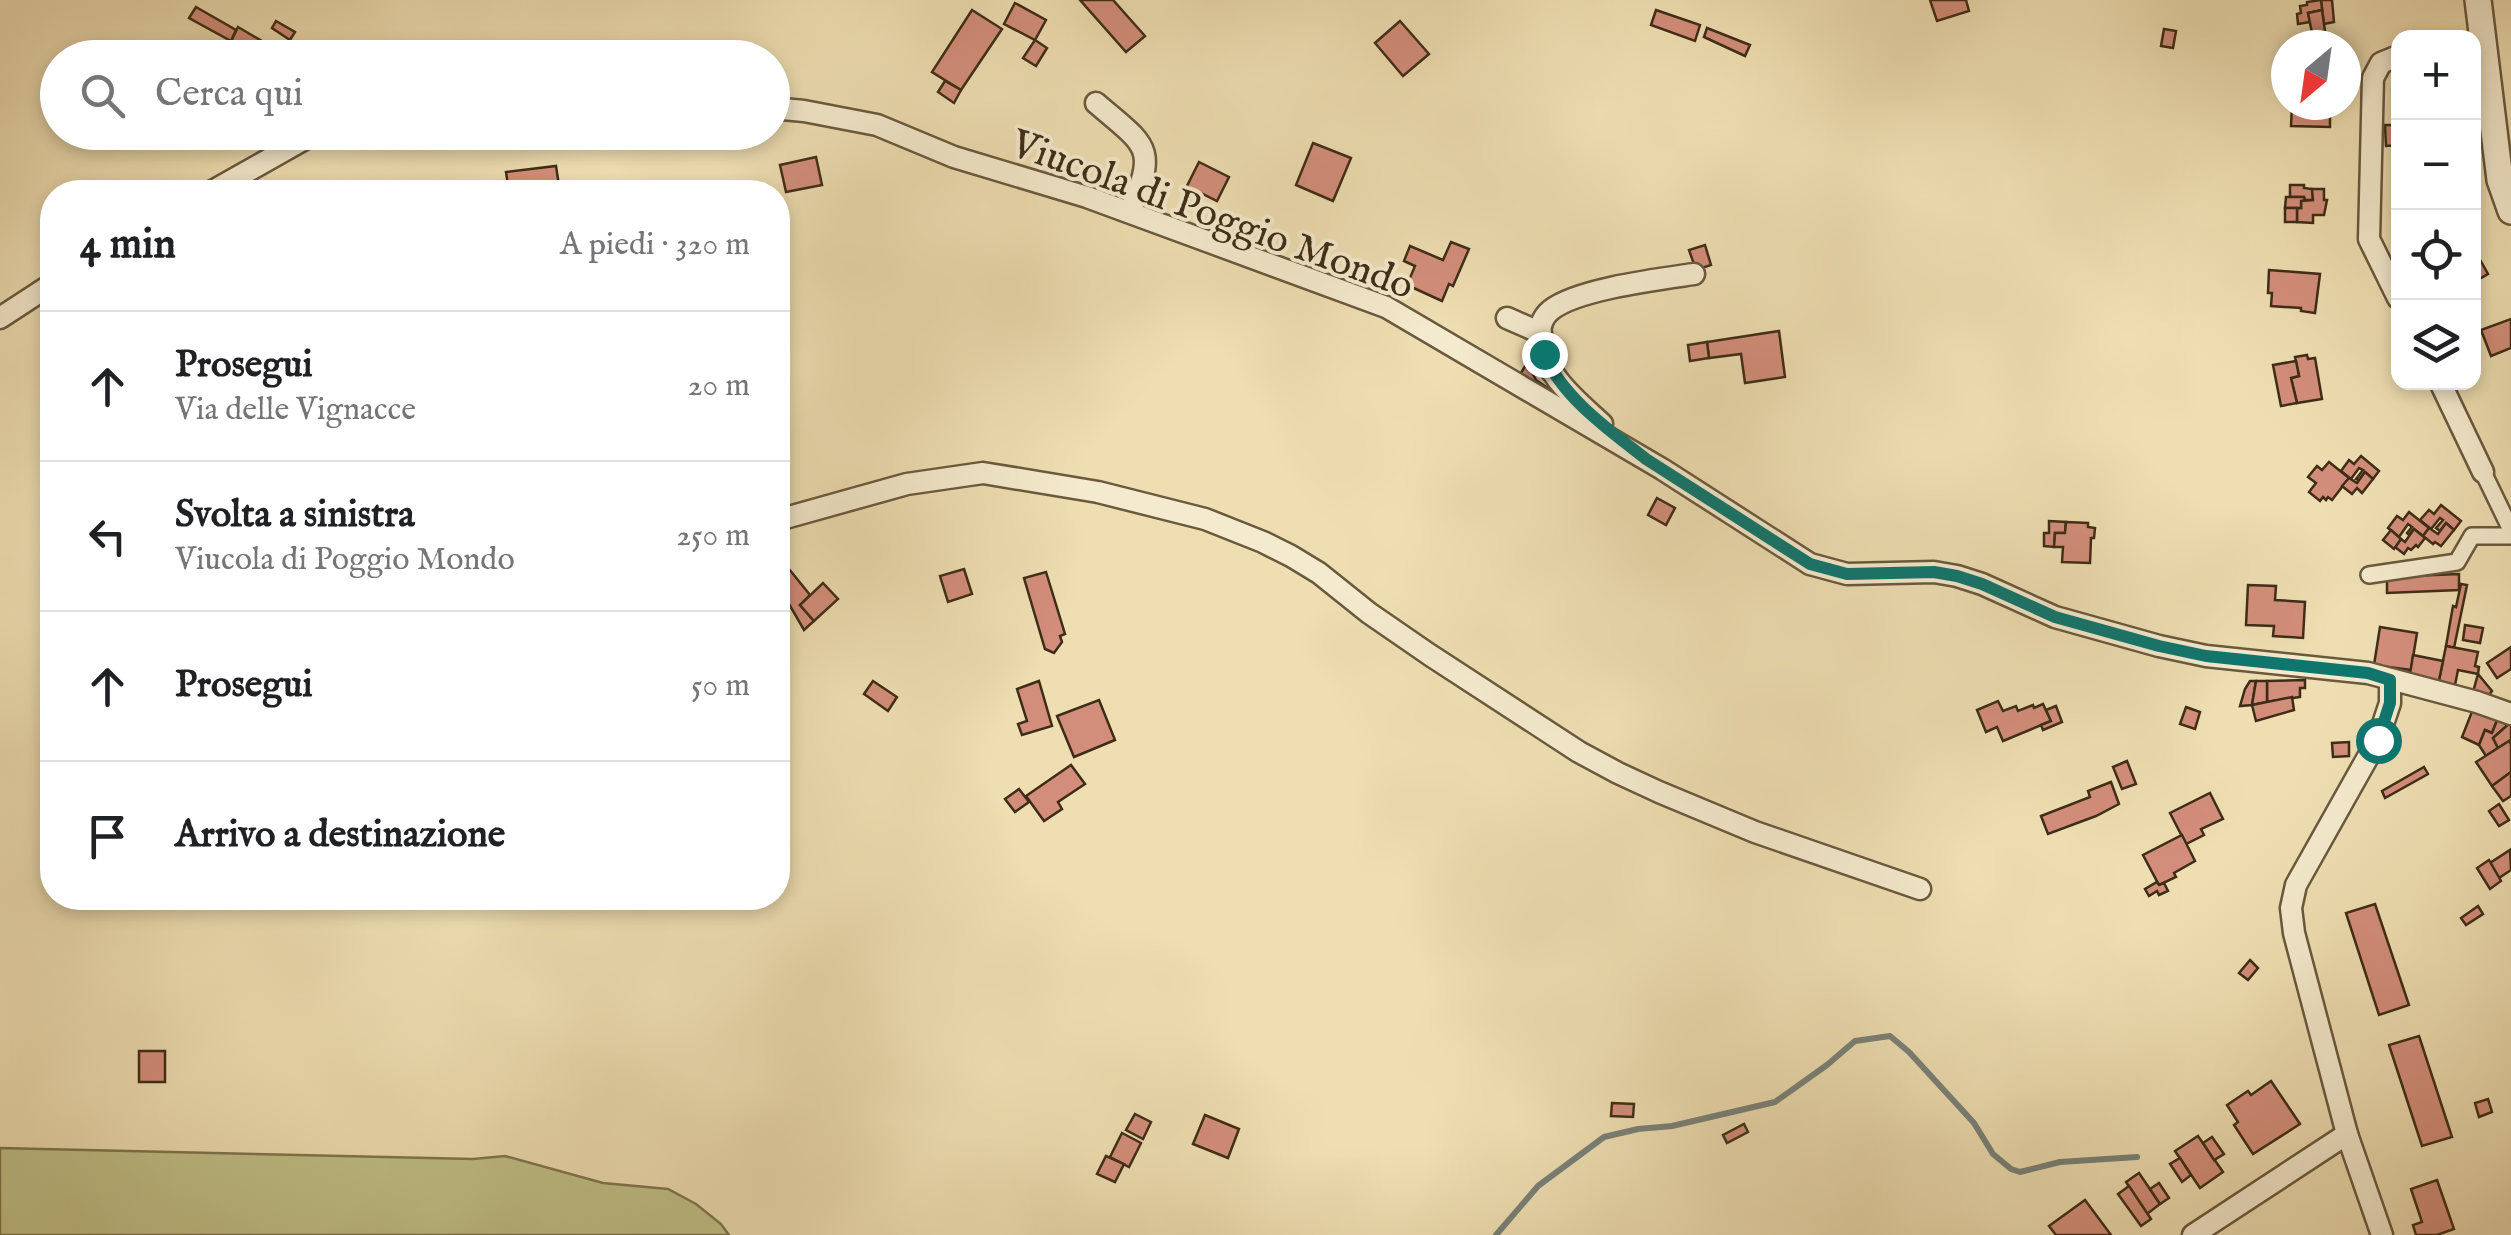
<!DOCTYPE html>
<html lang="it">
<meta charset="utf-8">
<style>
body{margin:0;font-family:"IM FELL English",serif;background:#f6f6f6;color:#202124}
.controls{position:absolute;right:30px;top:30px;display:grid;overflow:hidden;border-radius:20px;box-shadow:0 5px 15px #0003}
.controls button{width:90px;height:90px;display:grid;place-items:center;padding:0;border:0;border-bottom:2px solid #e0e0e0;background:#fff;color:#202124;font:50px sans-serif}
.compass{position:absolute;left:2271px;top:30px;width:90px;height:90px;border-radius:50%;background:#fff;box-shadow:0 5px 15px #0003;rotate:209deg}
.stop{position:absolute;width:30px;height:30px;margin:-22px;border:8px solid #0f766e;border-radius:50%;background:#fff}
.stop.end{background:#0f766e;border-color:#fff;box-shadow:0 2px 10px #0008}
.list{margin:0;padding:0;list-style:none}
h2{display:flex;justify-content:space-between;align-items:center;height:130px;margin:0;padding:0 40px;font-size:42px}
h2 small{font-size:32px;font-weight:400;color:#757577}
.list li{display:grid;grid-template-columns:65px 1fr auto;gap:30px;align-items:center;box-sizing:border-box;height:150px;padding:0 40px;border-top:2px solid #e0e0e0}
.list b{display:block;font-size:38px;white-space:nowrap}
.list p{margin:0;font-size:32px;white-space:nowrap;color:#757577}
.list em{font-size:32px;font-style:normal;color:#757577}
.icon{flex:none;width:55px;height:55px;fill:none;stroke:currentColor;stroke-width:2;stroke-linecap:round;stroke-linejoin:round}
.map{position:relative;flex:none;width:2511px;height:1235px;overflow:hidden}
.search{position:absolute;background:#fff;box-shadow:0 5px 15px #0003;left:40px;top:40px;width:750px;height:110px;display:flex;align-items:center;gap:25px;box-sizing:border-box;padding:0 35px;border-radius:55px;color:#757577;font-size:38px}
.panel{position:absolute;background:#fff;box-shadow:0 5px 15px #0003;left:40px;top:180px;width:750px;height:730px;border-radius:40px}
.map>svg:first-child{display:block}
.green{fill:#c0bf87;stroke:#7f764e;stroke-width:2.5}
.lines{fill:none;stroke-linecap:round;stroke-linejoin:round}
.stream{stroke:#788178;stroke-width:6}
.building{fill:#d38e7b;stroke:#3e2d16;stroke-width:2.5}
.pedestrian-casing{stroke:#6a593d;stroke-width:20}
.minor-casing{stroke:#6a593d;stroke-width:25}
.tertiary-casing{stroke:#6a593d;stroke-width:30}
.pedestrian{stroke:#f4eacd;stroke-width:15}
.minor{stroke:#f4eacd;stroke-width:20}
.tertiary{stroke:#f4eacd;stroke-width:25}
.route{stroke:#0f766e;stroke-width:12}
.labels{text-anchor:middle;stroke-width:8;stroke-linejoin:round;paint-order:stroke}
.street-label{font-size:40px;fill:#3e2d16;stroke:#f4eacd}
</style>
<div class="map">
<svg width="2511" height="1235" viewBox="0 0 2511 1235">
<rect width="100%" height="100%" fill="#eedeb2"/>
<filter id="stains"><feTurbulence type="fractalNoise" baseFrequency=".002" numOctaves="4"/><feColorMatrix values="0 0 0 0 .2 0 0 0 0 .09 0 0 0 0 .02 0 0 0 .5 -.17"/></filter>
<radialGradient id="worn" r=".72"><stop offset=".6" stop-color="#630" stop-opacity="0"/><stop offset="1" stop-color="#630" stop-opacity=".3"/></radialGradient>
<polygon class="green" points="0,1148 473,1159 505,1156 603,1183 668,1189 696,1204 721,1224 729,1235 0,1235"/>
<g class="lines">
<polyline class="stream" points="1496,1235 1538,1186 1604,1137 1638,1129 1672,1126 1775,1102 1827,1065 1855,1041 1890,1036 1909,1052 1974,1123 1993,1154 2011,1169 2020,1172 2060,1162 2137,1157"/>
</g>
<g class="building">
<polygon points="1080,0 1113,0 1145,36 1126,52"/>
<polygon points="1930,0 1966,0 1969,11 1937,21"/>
<polygon points="2321,0 2332,0 2334,22 2324,24"/>
<polygon points="2321,0 2322,10 2308,13 2310,22 2298,24 2297,14 2301,13 2300,6 2307,5 2307,2"/>
<polygon points="1015,3 1046,20 1035,40 1004,24"/>
<polygon points="196,7 236,30 231,41 189,18"/>
<polygon points="972,10 1002,29 961,90 932,72"/>
<polygon points="1656,10 1700,25 1695,41 1651,25"/>
<polygon points="2322,10 2325,31 2312,33 2308,13"/>
<polygon points="276,21 295,32 290,40 272,28"/>
<polygon points="1400,21 1429,54 1403,76 1375,43"/>
<polygon points="238,27 272,47 267,55 260,52 257,58 223,58"/>
<polygon points="1707,28 1750,45 1745,56 1704,37"/>
<polygon points="2164,29 2176,31 2173,48 2161,46"/>
<polygon points="1035,40 1047,48 1036,66 1023,58"/>
<polygon points="945,81 961,90 954,103 938,92"/>
<polygon points="2292,105 2330,105 2330,127 2291,126"/>
<polygon points="2385,125 2398,125 2398,145 2386,146"/>
<polygon points="1313,143 1351,158 1333,201 1296,185"/>
<polygon points="816,157 822,185 786,192 780,165"/>
<polygon points="1199,162 1229,177 1217,201 1187,186"/>
<polygon points="556,166 560,192 509,192 506,172"/>
<polygon points="2290,185 2304,185 2304,188 2312,189 2313,200 2305,200 2304,197 2290,197"/>
<polygon points="2312,189 2324,189 2324,200 2327,200 2324,215 2313,215 2313,223 2297,222 2297,208 2301,208 2301,201 2313,200"/>
<polygon points="2286,197 2304,197 2305,200 2301,201 2301,208 2285,208"/>
<rect x="2285" y="208" width="12" height="14"/>
<polygon points="1451,242 1469,249 1453,286 1449,284 1442,301 1407,285 1415,266 1404,261 1410,246 1443,260"/>
<polygon points="1705,245 1711,265 1696,270 1689,250"/>
<polygon points="2478,256 2488,274 2474,282 2474,258"/>
<polygon points="2269,270 2320,274 2315,313 2301,311 2301,308 2271,306 2272,293 2268,293"/>
<polygon points="2511,319 2511,348 2491,356 2481,330"/>
<polygon points="1779,331 1785,377 1745,383 1741,354 1709,358 1707,342"/>
<polygon points="1707,342 1709,358 1690,361 1688,345"/>
<polygon points="2307,355 2308,359 2315,358 2322,399 2297,403 2291,378 2299,376 2295,357"/>
<polygon points="2296,361 2299,376 2291,378 2297,403 2281,406 2273,365"/>
<polygon points="1527,363 1536,380 1548,388 1554,386 1557,392 1548,395 1519,376"/>
<polygon points="2361,456 2379,471 2373,479 2365,472 2359,480 2356,479 2363,470 2359,468 2351,479 2341,471 2349,460 2354,464"/>
<polygon points="2329,462 2349,478 2332,500 2328,497 2326,500 2323,497 2320,501 2309,492 2316,483 2308,477 2317,466 2322,470"/>
<polygon points="2365,472 2373,479 2362,493 2357,488 2352,494 2342,486 2349,478 2357,483"/>
<polygon points="1657,498 1675,508 1666,525 1648,515"/>
<polygon points="2441,505 2461,521 2454,530 2446,523 2440,531 2436,528 2443,520 2440,518 2431,529 2420,520 2429,510 2434,514"/>
<polygon points="2409,512 2429,528 2423,536 2414,529 2409,535 2407,533 2412,527 2408,524 2399,537 2388,528 2397,516 2403,520"/>
<polygon points="2049,521 2066,522 2065,533 2055,533 2054,547 2044,546 2044,533 2049,533"/>
<polygon points="2066,522 2088,523 2088,527 2095,528 2094,538 2091,538 2090,563 2062,562 2063,547 2054,547 2055,533 2065,533"/>
<polygon points="2446,523 2454,530 2441,546 2435,542 2433,544 2423,536 2429,528 2438,534"/>
<polygon points="2414,529 2425,538 2418,547 2416,545 2411,550 2408,548 2404,554 2395,547 2401,539 2405,542"/>
<polygon points="2391,530 2401,539 2394,549 2383,540"/>
<polygon points="789,569 810,595 800,605 814,621 804,630 778,585 778,581"/>
<polygon points="964,569 972,594 948,602 940,576"/>
<polygon points="1046,572 1065,634 1060,636 1062,642 1054,653 1045,649 1024,578"/>
<polygon points="2459,574 2459,590 2387,593 2387,577"/>
<polygon points="823,583 838,599 814,621 800,605"/>
<polygon points="2461,584 2467,585 2454,648 2446,646 2453,606 2456,607"/>
<polygon points="2248,585 2276,586 2275,600 2305,602 2303,638 2273,636 2274,626 2246,625"/>
<polygon points="2465,625 2483,628 2480,643 2463,640"/>
<polygon points="2380,627 2417,633 2411,670 2374,665"/>
<polygon points="2446,646 2478,652 2475,666 2479,667 2478,674 2458,670 2454,690 2438,685"/>
<polygon points="2511,647 2511,669 2497,678 2487,663"/>
<polygon points="2413,655 2443,661 2438,685 2410,674"/>
<polygon points="2478,674 2492,691 2485,700 2472,696"/>
<polygon points="2305,680 2305,688 2300,688 2300,697 2267,702 2267,681"/>
<polygon points="873,681 897,697 888,711 864,694"/>
<polygon points="1039,681 1052,726 1022,735 1018,724 1027,721 1017,689"/>
<polygon points="2250,681 2256,681 2252,705 2240,706 2245,689"/>
<polygon points="2256,681 2267,681 2267,702 2252,705"/>
<polygon points="2292,697 2294,710 2256,721 2252,705"/>
<polygon points="1099,700 1115,740 1074,757 1057,716"/>
<polygon points="1998,701 2003,711 2016,706 2018,711 2033,705 2034,708 2043,704 2051,721 2003,741 1997,727 1986,732 1977,710"/>
<polygon points="2056,706 2062,722 2043,730 2041,725 2051,721 2046,710"/>
<polygon points="2186,707 2200,712 2195,729 2180,724"/>
<polygon points="2473,709 2498,718 2492,733 2485,730 2479,745 2462,737"/>
<polygon points="2498,718 2511,722 2493,738 2498,748 2486,756 2479,745 2485,730 2492,733"/>
<polygon points="2511,722 2511,740 2498,748 2493,738"/>
<polygon points="2509,741 2511,744 2511,772 2492,786 2476,762"/>
<polygon points="2349,742 2349,756 2333,757 2332,743"/>
<polygon points="2127,761 2136,784 2122,789 2113,767"/>
<polygon points="1071,765 1085,784 1058,802 1062,809 1044,821 1026,796"/>
<polygon points="2424,767 2428,774 2385,798 2382,791"/>
<polygon points="2511,772 2511,796 2503,801 2492,786"/>
<polygon points="2111,782 2119,804 2096,816 2048,834 2041,816 2090,797 2088,791"/>
<polygon points="1019,789 1029,802 1015,812 1005,799"/>
<polygon points="2210,793 2223,819 2201,829 2204,835 2186,844 2170,813"/>
<polygon points="2499,804 2509,820 2499,826 2489,811"/>
<polygon points="2182,835 2195,861 2174,873 2176,877 2159,885 2143,855"/>
<polygon points="2510,850 2511,870 2499,878 2490,863"/>
<polygon points="2489,860 2501,881 2490,889 2477,868"/>
<polygon points="2157,882 2159,885 2164,883 2168,891 2159,895 2157,891 2149,896 2145,889"/>
<polygon points="2375,904 2409,1005 2379,1015 2346,913"/>
<polygon points="2478,906 2483,914 2466,925 2461,918"/>
<polygon points="2250,960 2258,968 2248,980 2239,973"/>
<polygon points="2419,1036 2452,1137 2422,1146 2389,1045"/>
<rect x="139" y="1051" width="26" height="31"/>
<polygon points="2271,1081 2300,1124 2253,1154 2234,1125 2238,1122 2227,1105 2248,1091 2251,1095"/>
<polygon points="2488,1099 2492,1112 2479,1117 2475,1103"/>
<polygon points="1612,1103 1634,1104 1633,1117 1611,1116"/>
<polygon points="1135,1114 1151,1122 1143,1139 1126,1130"/>
<polygon points="1205,1115 1239,1129 1228,1158 1193,1144"/>
<polygon points="1744,1124 1748,1132 1727,1143 1723,1135"/>
<polygon points="1122,1133 1141,1143 1129,1167 1110,1157"/>
<polygon points="2198,1136 2223,1172 2200,1188 2175,1151"/>
<polygon points="2212,1137 2224,1154 2214,1160 2203,1143"/>
<polygon points="1106,1156 1124,1164 1115,1182 1097,1174"/>
<polygon points="2180,1158 2191,1175 2182,1182 2170,1164"/>
<polygon points="2139,1173 2160,1204 2147,1214 2126,1182"/>
<polygon points="2437,1180 2454,1229 2437,1235 2416,1235 2413,1225 2422,1222 2411,1189"/>
<polygon points="2159,1183 2169,1198 2160,1204 2150,1189"/>
<polygon points="2129,1186 2151,1219 2141,1226 2118,1194"/>
<polygon points="2085,1200 2111,1235 2056,1235 2049,1226"/>
</g>
<g class="lines">
<g class="pedestrian-casing">
<g id="pedestrian">
<polyline points="2483,472 2511,530"/>
<polyline points="2369,575 2457,562 2472,536 2511,536"/>
</g>
</g>
<g class="minor-casing">
<g id="minor">
<polyline points="2398,56 2381,63 2373,78 2369,239 2398,298"/>
<path d="M1096 103C1146 146 1159 147 1129 212"/>
<polyline points="772,108 804,111 877,125 954,157 1087,197 1386,307 1662,469 1810,564 1847,574 1934,572 1957,576 1982,584 2055,617 2159,646 2206,656 2368,673 2477,702 2511,714"/>
<polyline points="211,192 317,132"/>
<polyline points="0,318 52,284"/>
<polyline points="1507,318 1541,333"/>
<polyline points="2440,382 2483,472"/>
<path d="M1602 424C1587 410 1570 396 1558 380 1543 361 1530 327 1551 310 1577 289 1660 279 1694 274"/>
<polyline points="778,520 907,484 983,473 1098,492 1205,519 1263,542 1291,556 1319,573 1369,613 1430,655 1579,752 1618,773 1659,792 1755,832 1920,889"/>
<polyline points="2193,1235 2347,1134"/>
<polyline points="2382,1235 2347,1134 2294,933 2291,908 2296,885 2378,739 2390,703 2390,680"/>
</g>
</g>
<g class="tertiary-casing">
<polyline id="tertiary" points="2478,0 2500,180 2511,211"/>
</g>
<use href="#pedestrian" class="pedestrian"/>
<use href="#minor" class="minor"/>
<use href="#tertiary" class="tertiary"/>
</g>
<g class="lines">
<path class="route" d="M1544 354C1563 398 1609 430 1646 459L1810 564 1847 574 1934 572 1957 576 1982 584 2055 617 2159 646 2206 656 2368 673 2390 680V703L2378 740"/>
</g>
<g class="labels">
<g class="street-label">
<text transform="translate(1213 213) rotate(20)" y="14">Viucola di Poggio Mondo</text>
</g>
</g>
<rect width="100%" height="100%" filter="url(#stains)"/>
<rect width="100%" height="100%" fill="url(#worn)"/>
</svg>
<div class="controls">
<button>+</button>
<button>−</button>
<button><svg class="icon" aria-label="locate" viewBox="0 0 24 24"><circle cx="12" cy="12" r="6"/><path d="M12 2v4M12 18v4M2 12h4M18 12h4"/></svg></button>
<button><svg class="icon" aria-label="layers" viewBox="0 0 24 24"><path d="M12 4l9 5-9 5-9-5zM3 14l9 5 9-5"/></svg></button>
</div>
<svg class="compass" viewBox="-18 -18 36 36"><path d="M0-13l5 13h-10z" fill="#e53935"/><path d="M0 13l5-13h-10z" fill="#757577"/></svg>
<div class="stop" style="left:2378px;top:740px"></div>
<div class="stop end" style="left:1544px;top:354px"></div>
<div class="search"><svg class="icon" aria-label="search" viewBox="0 0 24 24"><circle cx="10" cy="10" r="6"/><path d="M15 15l6 6"/></svg>Cerca qui</div>
<section class="panel">
<h2>4 min<small>A piedi · 320 m</small></h2>
<ul class="list">
<li><svg class="icon" aria-label="ahead" viewBox="0 0 24 24"><path d="M12 20V5M6 11l6-6 6 6"/></svg><div><b>Prosegui</b><p>Via delle Vignacce</p></div><em>20 m</em></li>
<li><svg class="icon" aria-label="left" viewBox="0 0 24 24"><path d="M17 20v-9H6M10 6l-5 5 5 5"/></svg><div><b>Svolta a sinistra</b><p>Viucola di Poggio Mondo</p></div><em>250 m</em></li>
<li><svg class="icon" aria-label="ahead" viewBox="0 0 24 24"><path d="M12 20V5M6 11l6-6 6 6"/></svg><div><b>Prosegui</b></div><em>50 m</em></li>
<li><svg class="icon" aria-label="arrive" viewBox="0 0 24 24"><path d="M6 21V4h12l-3 4 3 4H6"/></svg><div><b>Arrivo a destinazione</b></div></li>
</ul>
</section>
</div>
